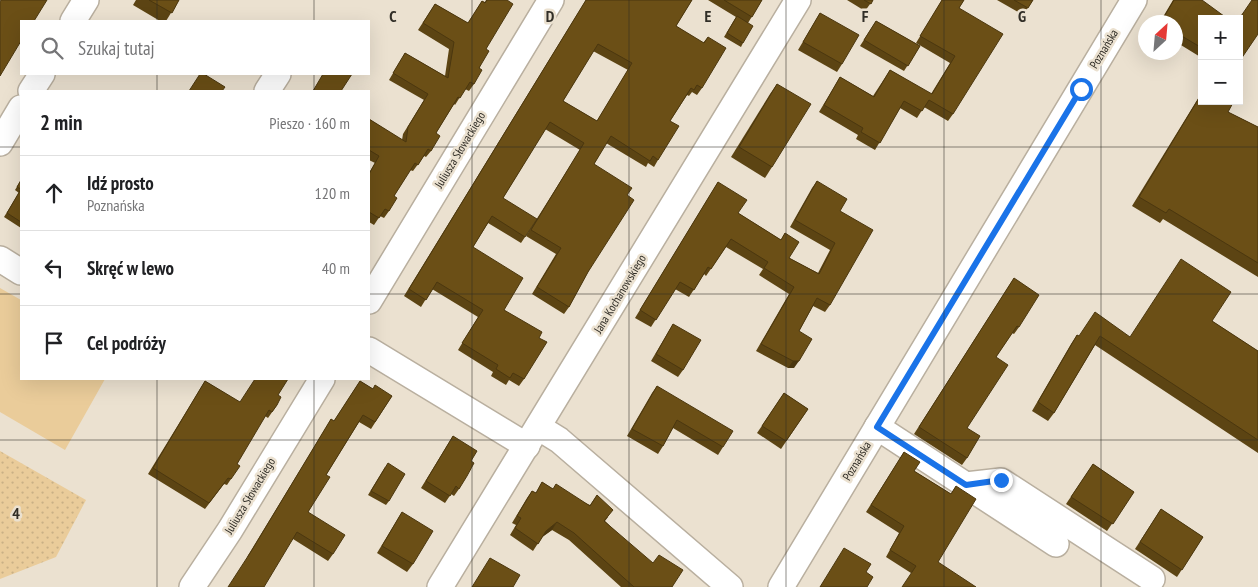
<!DOCTYPE html>
<html lang="pl">
<meta charset="utf-8">
<style>
body{margin:0;font-family:"PT Sans Narrow",sans-serif;background:#f2f2f2;color:#202124}
.controls{position:absolute;right:15px;top:15px;display:grid;overflow:hidden;border-radius:0px;box-shadow:0 5px 20px #0002}
.controls button{width:45px;height:45px;display:grid;place-items:center;padding:0;border:0;border-bottom:1px solid #e0e0e0;background:#fff;color:#202124;font:25px sans-serif}
.compass{position:absolute;left:1138px;top:15px;width:45px;height:45px;border-radius:50%;background:#fff;box-shadow:0 5px 20px #0002;rotate:26deg}
.stop{position:absolute;width:15px;height:15px;margin:-11px;border:4px solid #1a73e8;border-radius:50%;background:#fff}
.stop.end{background:#1a73e8;border-color:#fff;box-shadow:0 1px 5px #0008}
.list{margin:0;padding:0;list-style:none}
h2{display:flex;justify-content:space-between;align-items:center;height:65px;margin:0;padding:0 20px;font-size:21px}
h2 small{font-size:16px;font-weight:400;color:#757577}
.list li{display:grid;grid-template-columns:32px 1fr auto;gap:15px;align-items:center;box-sizing:border-box;height:75px;padding:0 20px;border-top:1px solid #e0e0e0}
.list b{display:block;font-size:19px;white-space:nowrap}
.list p{margin:0;font-size:16px;white-space:nowrap;color:#757577}
.list em{font-size:16px;font-style:normal;color:#757577}
.icon{flex:none;width:28px;height:28px;fill:none;stroke:currentColor;stroke-width:2;stroke-linecap:round;stroke-linejoin:round}
.map{position:relative;flex:none;width:1258px;height:587px;overflow:hidden}
.search{position:absolute;background:#fff;box-shadow:0 5px 20px #0002;left:20px;top:20px;width:350px;height:55px;display:flex;align-items:center;gap:12px;box-sizing:border-box;padding:0 18px;border-radius:0px;color:#757577;font-size:19px}
.panel{position:absolute;background:#fff;box-shadow:0 5px 20px #0002;left:20px;top:90px;width:350px;height:290px;border-radius:0px}
.map>svg:first-child{display:block}
.green{fill:url(#green-dots)}
.pitch{fill:#eacc9a}
.lines{fill:none;stroke-linecap:round;stroke-linejoin:round}
.minor-casing{stroke:#b9af9f;stroke-width:28}
.minor{stroke:#fff;stroke-width:25}
.wall{fill:#5c4413;fill-rule:evenodd}
.shaded-wall{fill:#4b370f}
.building{fill:#6b4f16;stroke:#4b370f;fill-rule:evenodd}
.route{stroke:#1a73e8;stroke-width:6}
.grid{fill:none;stroke:#312e27;stroke-width:1;stroke-opacity:0.55}
.labels{text-anchor:middle;stroke-width:5;stroke-linejoin:round;paint-order:stroke}
.street-label{font-size:12px;fill:#312e27;stroke:#ebe1d0}
.grid-label{font-size:16px;text-anchor:middle;font-weight:bold;fill:#312e27;stroke:#ebe1d0;stroke-width:5;stroke-linejoin:round;paint-order:stroke}
</style>
<div class="map">
<svg width="1258" height="587" viewBox="0 0 1258 587">
<defs>
<pattern id="green-dots" width="8" height="8" patternUnits="userSpaceOnUse" patternTransform="scale(1.25)"><rect width="8" height="8" fill="#eacc9a"/><path d="M2 2h.1M6 6h.1" fill="none" stroke="#c9b085" stroke-width="1.8" stroke-linecap="round"/></pattern>
</defs>
<rect width="100%" height="100%" fill="#ebe1d0"/>
<polygon class="green" points="0,451 86,500 56,557 0,579"/>
<polygon class="pitch" points="0,288 21,300 21,379 105,379 65,450 0,412"/>
<g class="lines">
<g class="minor-casing">
<g id="minor">
<polyline points="73,21 86,0"/>
<polyline points="31,91 42,74"/>
<polyline points="267,91 278,74"/>
<polyline points="0,143 21,108"/>
<polyline points="0,259 21,272"/>
<polyline points="369,301 551,0"/>
<polyline points="369,350 527,446"/>
<polyline points="538,427 559,440 730,587"/>
<polyline points="877,427 1056,544"/>
<polyline points="966,485 1001,481 1152,579"/>
<polyline points="192,587 230,530 322,379"/>
<polyline points="440,587 798,0"/>
<polyline points="781,587 1134,0"/>
</g>
</g>
<use href="#minor" class="minor"/>
</g>
<g class="wall">
<polygon points="136,0 179,0 166,21 160,21 133,5"/>
<polygon points="486,0 507,0 486,49 474,84 469,91 465,89 455,105 454,104 436,133 431,151 426,157 424,156 413,171 410,170 394,196 389,211 384,218 380,216 374,225 369,222 369,173 375,163 369,160 369,119 402,140 403,134 424,100 389,80 405,53 445,76 449,49 418,30 435,4 468,23 482,1 485,2"/>
<path d="M586 0H692L676 26 703 43 708 37 702 88 697 95 692 92 689 96 687 95 670 121 658 160 654 167 648 163 646 167 606 143 594 164 627 195 588 272 569 307 564 314 532 294 556 254 526 236 580 150 545 129 503 198 525 237 521 243 488 223 473 247 504 310 539 338 524 379 519 386 509 380 506 385 491 376 493 372 458 350 478 317 432 289 421 307 404 296ZM593 51 628 70 597 121 563 101Z"/>
<polygon points="708,0 762,0 748,23 743,43 741,47 724,37 736,17"/>
<polygon points="847,0 873,0 865,11"/>
<polygon points="942,0 964,0 959,8 953,114 948,121 924,107 917,118 900,108 875,150 856,139 858,135 819,112 840,77 873,96 890,70 931,94 950,63 916,43"/>
<polygon points="997,0 1033,0 1023,15"/>
<polygon points="1173,0 1202,0 1202,58 1176,42 1176,22 1160,22"/>
<polygon points="820,13 842,64 837,72 798,50"/>
<polygon points="876,21 920,46 904,71 860,46"/>
<polygon points="777,84 772,167 765,178 731,157 770,94"/>
<polygon points="1202,92 1202,101 1228,112 1258,127 1258,277 1163,219 1160,223 1132,206"/>
<polygon points="21,180 21,228 4,217 19,193 15,190"/>
<polygon points="817,181 840,211 830,305 825,312 813,306 799,331 794,368 788,368 756,351 789,294 759,275 763,269 726,247 706,276 704,274 689,297 675,289 651,327 635,318 718,182 738,213 781,240 785,233 789,258 818,273 830,250 790,227 812,188"/>
<polygon points="1014,278 1019,327 1014,334 1012,333 996,357 967,428 967,458 962,465 914,434"/>
<polygon points="1212,321 1258,351 1258,453 1095,345 1054,413 1048,421 1032,411 1071,344 1077,335 1079,336 1130,337"/>
<polygon points="673,324 683,370 678,377 651,361"/>
<polygon points="205,381 239,402 278,395 277,405 268,418 265,416 246,447 237,464 231,479 227,485 224,484 205,509 148,474"/>
<polygon points="360,381 373,389 392,396 371,429 359,422 326,475 308,512 333,554 328,561 293,539 247,557 327,426 331,419 334,421"/>
<polygon points="657,386 723,447 718,455 673,428 663,446 658,454 627,436 652,393"/>
<polygon points="784,393 808,409 781,449 757,433"/>
<polygon points="453,436 471,461 459,489 454,496 451,494 445,503 421,488"/>
<polygon points="904,452 914,471 951,494 956,486 938,562 911,573 886,557 899,533 866,512"/>
<polygon points="1093,464 1134,492 1107,531 1066,504"/>
<polygon points="385,467 389,501 386,505 368,495"/>
<polygon points="542,482 553,489 590,505 597,495 608,517 605,521 672,587 621,587 569,540 552,530 542,537 533,551 510,535 516,525 512,523 527,498 532,491 536,493"/>
<polygon points="1161,509 1203,537 1177,577 1135,549"/>
<polygon points="402,512 413,564 407,572 377,553"/>
</g>
<g class="shaded-wall">
<polygon points="793,361 799,361 794,368 788,368"/>
<polygon points="557,522 552,530 541,538 546,531"/>
</g>
<g class="building">
<polygon points="1,0 47,0 34,21 21,21 21,41 0,76 0,2"/>
<polygon points="149,0 179,0 172,13"/>
<polygon points="487,0 507,0 513,4 486,49 489,51 479,68 482,70 474,84 470,82 460,98 458,97 436,133 440,136 431,151 428,149 418,165 415,163 394,196 397,198 389,211 385,209 379,218 369,212 369,174 379,156 369,150 369,119 406,142 408,127 428,94 393,73 405,53 448,78 454,42 423,23 435,4 468,23 482,1 485,3"/>
<path d="M586 0H692L676 26 704 43 708 37 726 48 702 88 697 85 694 90 691 88 670 121 679 126 658 160 653 156 650 161 611 136 594 164 632 188 627 195 634 200 588 272 569 307 537 287 561 248 531 230 584 143 550 122 503 198 537 219 525 237 492 216 473 247 523 278 504 310 542 332 539 338 547 342 524 379 513 373 510 378 496 369 498 365 462 343 483 310 437 282 426 300 409 289ZM598 44 632 63 597 121 563 101Z"/>
<polygon points="724,0 762,0 752,17"/>
<polygon points="864,0 873,0 871,4"/>
<polygon points="942,0 964,0 959,8 1003,34 953,114 929,100 922,111 904,101 880,143 861,132 863,128 824,105 840,77 874,97 890,70 932,94 955,56 920,36"/>
<polygon points="1014,0 1033,0 1028,8"/>
<polygon points="1174,0 1202,0 1228,19 1202,19 1202,48 1180,35 1177,40 1176,39 1176,22 1161,22"/>
<polygon points="1252,0 1258,0 1258,34 1239,62 1239,19"/>
<polygon points="820,13 859,35 842,64 803,42"/>
<polygon points="737,16 753,26 743,43 727,33"/>
<polygon points="876,21 920,46 908,66 864,40"/>
<polygon points="200,74 204,74 225,87 222,91 189,91"/>
<polygon points="323,74 352,74 341,91 313,91"/>
<polygon points="777,84 811,104 772,167 739,147"/>
<polygon points="1202,93 1202,101 1234,101 1228,112 1258,127 1258,263 1169,209 1166,213 1139,197"/>
<polygon points="21,180 21,189 17,187"/>
<polygon points="817,181 847,199 840,211 873,230 830,305 817,298 799,331 812,339 799,361 793,361 761,344 794,287 764,268 768,262 731,239 711,269 708,267 694,290 680,282 656,320 640,310 718,182 747,200 738,213 781,240 785,233 799,242 789,258 819,274 835,243 795,220"/>
<polygon points="21,189 21,222 7,213"/>
<polygon points="1181,259 1231,292 1212,321 1258,351 1258,440 1100,336 1054,413 1038,402 1077,335 1079,336 1095,312 1130,337"/>
<polygon points="1014,278 1039,295 1019,327 1017,326 996,357 1008,365 967,428 980,436 967,458 919,427"/>
<polygon points="673,324 701,340 683,370 656,354"/>
<polygon points="255,379 288,379 278,395 281,397 277,405 272,412 269,410 237,464 240,466 231,479 228,478 209,503 153,468 205,381 240,402"/>
<polygon points="360,381 373,389 375,385 392,396 375,422 363,415 326,475 330,477 308,512 345,535 333,554 297,532 264,587 228,587 252,550 331,419 334,421"/>
<polygon points="657,386 733,431 723,447 677,420 663,446 632,429"/>
<polygon points="784,393 808,409 786,441 762,426"/>
<polygon points="453,436 477,451 471,461 474,463 467,476 459,489 456,486 450,496 426,481"/>
<polygon points="904,452 920,462 914,471 951,494 956,486 976,499 938,562 976,587 902,587 916,566 890,550 904,526 871,505"/>
<polygon points="388,463 405,474 389,501 371,491"/>
<polygon points="1093,464 1134,492 1113,524 1071,497"/>
<polygon points="542,482 553,489 556,484 590,506 597,495 613,510 604,521 653,563 659,555 683,570 672,587 634,587 574,533 557,522 546,531 538,544 515,528 521,518 517,516 532,491 536,493"/>
<polygon points="1161,509 1203,537 1182,570 1140,542"/>
<polygon points="402,512 433,531 413,564 382,546"/>
<polygon points="844,548 871,564 866,572 873,577 867,587 820,587"/>
<polygon points="490,558 520,575 513,587 472,587"/>
</g>
<g class="lines">
<polyline class="route" points="1001,480 966,485 877,427 1081,89"/>
</g>
<path class="grid" d="M157 0V21M314 0V21M472 0V587M629 0V587M786 0V587M944 0V587M1101 0V587M157 74V91M314 74V91M0 147H21M369 147H1258M0 294H21M369 294H1258M157 379V587M314 379V587M0 440H1258"/>
<g class="labels">
<g class="street-label">
<text transform="translate(1104 49) rotate(-59)" y="4">Poznańska</text>
<text transform="translate(460 150) rotate(-59)" y="4">Juliusza Słowackiego</text>
<text transform="translate(620 294) rotate(-59)" y="4">Jana Kochanowskiego</text>
<text transform="translate(857 461) rotate(-59)" y="4">Poznańska</text>
<text transform="translate(250 496) rotate(-59)" y="4">Juliusza Słowackiego</text>
</g>
</g>
<g class="grid-label">
<text x="393" y="22">C</text>
<text x="550" y="22">D</text>
<text x="708" y="22">E</text>
<text x="865" y="22">F</text>
<text x="1022" y="22">G</text>
<text x="16" y="519">4</text>
</g>
</svg>
<div class="controls">
<button>+</button>
<button>−</button>
</div>
<svg class="compass" viewBox="-18 -18 36 36"><path d="M0-13l5 13h-10z" fill="#e53935"/><path d="M0 13l5-13h-10z" fill="#757577"/></svg>
<div class="stop" style="left:1081px;top:89px"></div>
<div class="stop end" style="left:1001px;top:480px"></div>
<div class="search"><svg class="icon" aria-label="search" viewBox="0 0 24 24"><circle cx="10" cy="10" r="6"/><path d="M15 15l6 6"/></svg>Szukaj tutaj</div>
<section class="panel">
<h2>2 min<small>Pieszo · 160 m</small></h2>
<ul class="list">
<li><svg class="icon" aria-label="ahead" viewBox="0 0 24 24"><path d="M12 20V5M6 11l6-6 6 6"/></svg><div><b>Idź prosto</b><p>Poznańska</p></div><em>120 m</em></li>
<li><svg class="icon" aria-label="left" viewBox="0 0 24 24"><path d="M17 20v-9H6M10 6l-5 5 5 5"/></svg><div><b>Skręć w lewo</b></div><em>40 m</em></li>
<li><svg class="icon" aria-label="arrive" viewBox="0 0 24 24"><path d="M6 21V4h12l-3 4 3 4H6"/></svg><div><b>Cel podróży</b></div></li>
</ul>
</section>
</div>
